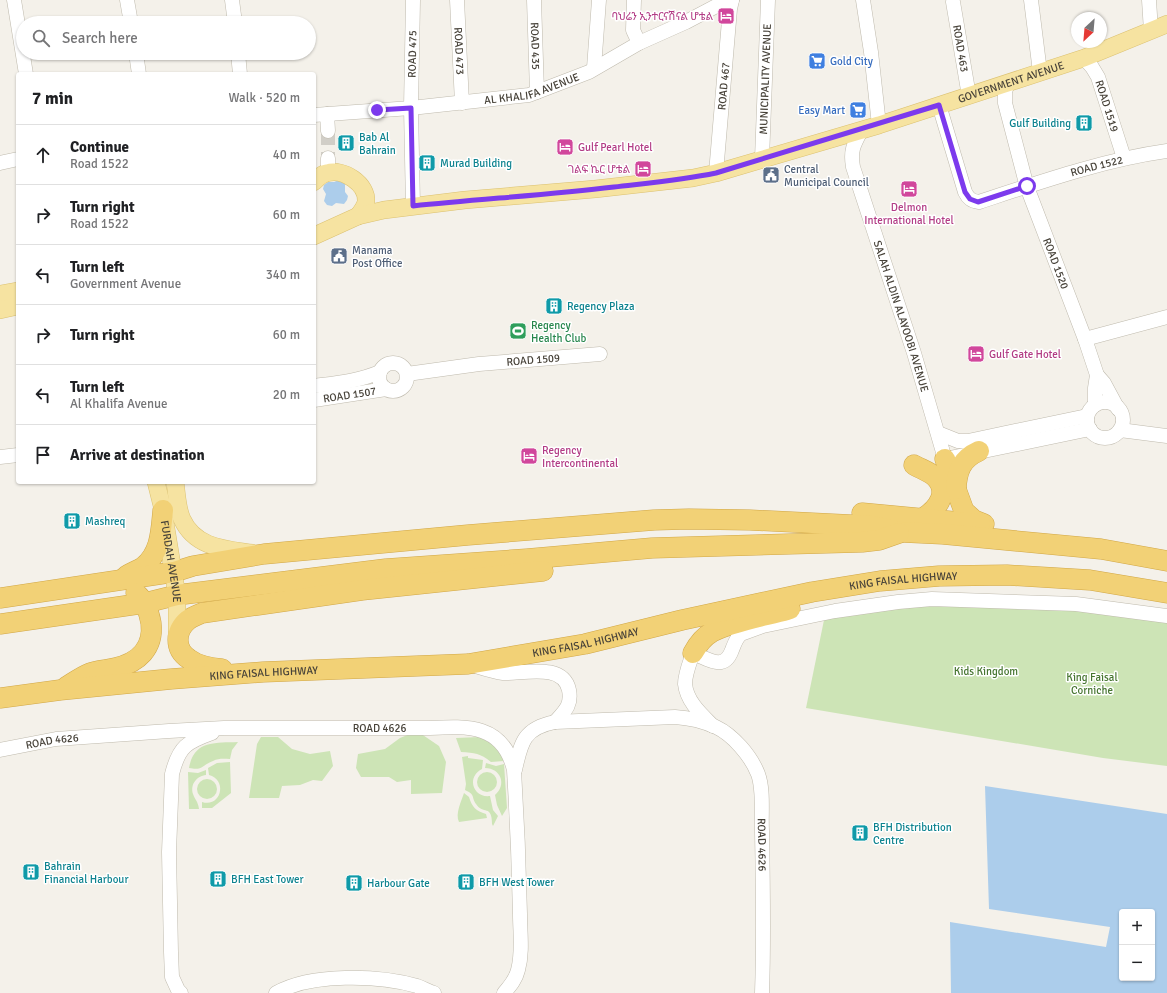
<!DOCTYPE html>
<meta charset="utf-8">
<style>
body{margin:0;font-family:Signika,"Noto Sans Ethiopic",sans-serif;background:#f2f2f2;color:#202124}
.controls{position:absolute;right:12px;bottom:12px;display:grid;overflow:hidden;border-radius:4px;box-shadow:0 1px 3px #0004}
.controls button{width:36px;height:36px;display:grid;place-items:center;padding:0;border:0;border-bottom:1px solid #e0e0e0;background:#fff;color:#202124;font:20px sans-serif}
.compass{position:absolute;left:1071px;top:12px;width:36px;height:36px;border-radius:50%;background:#fff;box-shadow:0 1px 3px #0004;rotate:206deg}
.stop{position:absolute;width:12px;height:12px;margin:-9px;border:3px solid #7c3aed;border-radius:50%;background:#fff}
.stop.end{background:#7c3aed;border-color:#fff;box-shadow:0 1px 4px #0008}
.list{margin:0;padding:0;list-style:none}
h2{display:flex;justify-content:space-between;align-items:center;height:52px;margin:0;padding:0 16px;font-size:17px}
h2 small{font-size:13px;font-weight:400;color:#757577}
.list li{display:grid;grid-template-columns:26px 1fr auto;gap:12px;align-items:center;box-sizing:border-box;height:60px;padding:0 16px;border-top:1px solid #e0e0e0}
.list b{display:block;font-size:15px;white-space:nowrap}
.list p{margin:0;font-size:13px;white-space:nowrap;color:#757577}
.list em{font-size:13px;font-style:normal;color:#757577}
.icon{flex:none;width:22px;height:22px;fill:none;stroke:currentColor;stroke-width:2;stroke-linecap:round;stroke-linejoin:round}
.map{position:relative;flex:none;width:1167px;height:993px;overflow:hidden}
.search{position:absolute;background:#fff;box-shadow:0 1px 3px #0004;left:16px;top:16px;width:300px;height:44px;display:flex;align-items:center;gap:10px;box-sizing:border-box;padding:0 14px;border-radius:22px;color:#757577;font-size:15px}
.panel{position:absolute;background:#fff;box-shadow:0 1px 3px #0004;left:16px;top:72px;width:300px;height:412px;border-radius:4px}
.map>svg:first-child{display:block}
.green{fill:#cde4b6}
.water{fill:#accdeb;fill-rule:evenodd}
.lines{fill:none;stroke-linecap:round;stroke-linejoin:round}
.minor-tunnel{stroke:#d1cec7;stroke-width:14;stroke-dasharray:14 7;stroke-linecap:butt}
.minor-casing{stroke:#bfbaad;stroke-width:15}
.major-casing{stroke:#dbc171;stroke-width:18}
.highway-casing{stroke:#d1a747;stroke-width:21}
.minor{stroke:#fff;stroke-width:14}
.major{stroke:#f6e3a1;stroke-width:17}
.highway{stroke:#f2d176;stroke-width:20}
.route{stroke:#7c3aed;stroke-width:5}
.labels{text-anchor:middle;stroke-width:3;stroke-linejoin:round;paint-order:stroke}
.hotel-label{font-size:11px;fill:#b23c85;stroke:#fff;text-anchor:start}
.street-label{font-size:11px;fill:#474239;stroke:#fff}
.shop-label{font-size:11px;fill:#366cbe;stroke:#fff;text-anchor:start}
.culture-label{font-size:11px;fill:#0d838f;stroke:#fff;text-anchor:start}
.service-label{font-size:11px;fill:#4e5e75;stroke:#fff;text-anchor:start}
.leisure-label{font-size:11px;fill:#27864d;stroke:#fff;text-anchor:start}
.park-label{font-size:11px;fill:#467530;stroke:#fff}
</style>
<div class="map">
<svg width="1167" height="993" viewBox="0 0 1167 993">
<rect width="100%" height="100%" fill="#f4f1ea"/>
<g class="green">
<polygon points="921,603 1010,603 1167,620 1167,766 1103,758 806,708 824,620"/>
<polygon points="417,731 439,746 446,762 442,793 411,794 411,780 397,782 389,777 361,777 356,768 358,754 385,749 400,738"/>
<polygon points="261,737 278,737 292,749 310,754 330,751 333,766 322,781 313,780 300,785 282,786 279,798 249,798 257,744"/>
<path d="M480 737 497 747 504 761 491 762C480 753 475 753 461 752L456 738Z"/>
<path d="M238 742 232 750 230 759C224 759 219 758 213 761 202 765 203 771 189 768 194 740 215 743 238 742Z"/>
<path d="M468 756V758L483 760 482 769C466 777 473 798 490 796L493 810 498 816 493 826 492 824C492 804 483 815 476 804 471 797 476 795 465 790L466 784 462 757Z"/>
<path d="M230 762 231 793 212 808H202V802C221 808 228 780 209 775L208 768 217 763Z"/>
<path d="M486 763 496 766 504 764 507 808 502 816 497 805 495 795C507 785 501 768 485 768Z"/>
<path d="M206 770V775C197 776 190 784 193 794 195 800 198 801 199 809H189L188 772 198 773Z"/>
<circle cx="487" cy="782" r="10"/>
<circle cx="207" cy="789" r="10"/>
<path d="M464 793 469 797C472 807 476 811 486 814L487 818 459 822C455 814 461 802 464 793Z"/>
</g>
<g class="water">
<polygon points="339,180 345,184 345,192 348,196 347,200 344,204 336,203 332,206 327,205 324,201 326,194 323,189 324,185 328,182 334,182"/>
<path d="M985 786 1167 814V993H951L950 922 1106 947 1110 927 989 909ZM1122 912H1152V978H1122Z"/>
</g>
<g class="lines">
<polyline class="minor-tunnel" points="328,131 328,158"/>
<g class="minor-casing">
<g id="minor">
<polyline points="14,0 26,74"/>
<polyline points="127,0 131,23"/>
<polyline points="232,0 235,23"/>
<polyline points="413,0 411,108 413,206"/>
<path id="s1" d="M457 0 462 103"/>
<path id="s2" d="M534 0 537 92"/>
<polyline points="634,0 633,30 639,43"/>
<polyline points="863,0 871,52 879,125"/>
<polyline points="1031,0 1040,72"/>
<polyline points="1149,0 1151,31"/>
<path id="s3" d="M953 2 969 96"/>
<polyline points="136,53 139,74"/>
<polyline points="238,53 240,74"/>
<path id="s4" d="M1084 58 1092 67 1098 77 1124 158"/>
<polyline points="594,68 599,0"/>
<path id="s5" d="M1008 82 1005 92V103L1027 187 1085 339 1097 375 1104 383 1118 409"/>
<path id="s6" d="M939 105 965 192C968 198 971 201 979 202 1040 182 1103 160 1167 151"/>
<polyline points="327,114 328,131"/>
<path id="s7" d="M314 115 411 108 529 95 589 72 639 43 686 22 720 4 732 0"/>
<path id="s8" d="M862 129C854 144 850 150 853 167L914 353 945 459 1090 429"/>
<path id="s9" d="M762 159 768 0"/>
<polyline points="0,163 18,159"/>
<polyline points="328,172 328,158"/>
<path id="s10" d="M716 173 730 9 732 0"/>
<polyline points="1085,339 1167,317"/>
<circle cx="393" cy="377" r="14"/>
<path id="s11" d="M407 374 479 364 600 354"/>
<path d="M314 386C337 383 359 381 380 372"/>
<path id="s12" d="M314 400 386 389"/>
<circle cx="1105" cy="420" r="18"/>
<polyline points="1095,405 1095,388 1097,375"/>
<polyline points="1120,430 1167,436"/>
<polyline points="938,433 958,441 968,441 1087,416"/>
<polyline points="0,457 18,455"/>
<path d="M472 665C482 668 493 672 503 673 522 674 563 662 569 690 572 705 565 711 555 722"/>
<path d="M713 726C701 714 687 702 685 684 685 674 690 662 693 653 708 659 724 672 732 650 734 645 736 638 741 634L763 626 835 611 898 602 932 599 1076 604 1167 616"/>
<path id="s13" d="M0 750 56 739 169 731 224 728H429C468 726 503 724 514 770 517 818 519 866 520 914 520 933 523 952 518 970 516 979 510 986 504 993"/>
<path id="s14" d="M515 770C521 742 524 728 555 722L675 717C689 718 703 721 716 727 733 735 751 756 758 774 764 790 761 814 762 831 763 885 764 939 762 993"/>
<path d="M181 993 178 990 172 977 171 952 169 852 172 774C179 746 187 742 212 733"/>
<path d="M276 993C311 973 378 975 417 986 423 988 428 991 434 993"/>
</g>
</g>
<g class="major-casing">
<g id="major">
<path d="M314 182C318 178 321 174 327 173 343 168 368 184 366 202 365 207 361 212 358 216"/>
<path id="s15" d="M314 236 358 216 384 210 465 200 595 189 693 178 716 173 879 125 1084 58 1167 24"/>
<polyline points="0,294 18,291"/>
<polyline points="0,310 18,306"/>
<path id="s16" d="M156 482 163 510 177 595V639"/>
<path d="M175 482C177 494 177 508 182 519 195 548 225 549 252 553"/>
</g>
</g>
<g class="highway-casing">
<g id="highway">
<polyline points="945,459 964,511 974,520 984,524"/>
<path d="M914 465C921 469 928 471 934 476 951 491 938 509 923 518"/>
<path d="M956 489C957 471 961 459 979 451"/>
<polyline points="862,513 980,524"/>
<path d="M126 576C131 573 138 570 143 567 161 553 161 530 163 510"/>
<polyline points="0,598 174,572 193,566 264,554 468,535 654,520 689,519 750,520 872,526 901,532 943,534 1101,549 1167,561"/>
<polyline points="0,624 145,603 177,595 386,569 527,559 652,548 862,542 879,540 899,533"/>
<path d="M693 653C698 644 703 637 712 632 731 622 765 616 787 610L790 609"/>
<path d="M222 669C211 668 198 666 189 659 174 649 175 631 188 620 192 617 197 615 202 613L362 590 543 571"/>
<path d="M66 687C74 682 82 676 90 673 98 670 107 670 115 668 138 663 154 648 151 623 149 611 145 601 136 593"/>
<path id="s17" d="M0 698 60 690 171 679 263 672 468 664 585 644 682 620 812 592 880 581 939 576 1007 575 1090 580 1167 593"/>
</g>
</g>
<use href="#minor" class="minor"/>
<use href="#major" class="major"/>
<use href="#highway" class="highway"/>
</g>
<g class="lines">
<path class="route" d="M377 110 411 108 413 206C480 199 547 195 614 187 648 183 682 180 716 173L939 105 965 192 970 199 978 202 1027 186"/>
</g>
<defs>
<g id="hotel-square" transform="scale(0.9)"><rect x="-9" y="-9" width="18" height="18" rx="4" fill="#d1479c" stroke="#fff"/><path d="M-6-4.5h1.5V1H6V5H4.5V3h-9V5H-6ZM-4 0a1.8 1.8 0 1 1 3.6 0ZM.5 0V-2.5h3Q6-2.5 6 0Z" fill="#fff"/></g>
<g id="supermarket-square" transform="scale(0.9)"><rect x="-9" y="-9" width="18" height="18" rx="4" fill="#3f7fe0" stroke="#fff"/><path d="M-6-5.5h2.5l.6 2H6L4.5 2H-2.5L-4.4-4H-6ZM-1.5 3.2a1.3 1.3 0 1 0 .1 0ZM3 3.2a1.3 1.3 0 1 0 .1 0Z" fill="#fff"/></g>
<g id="building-square" transform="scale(0.9)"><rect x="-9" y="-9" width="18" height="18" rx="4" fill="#0f9aa8" stroke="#fff"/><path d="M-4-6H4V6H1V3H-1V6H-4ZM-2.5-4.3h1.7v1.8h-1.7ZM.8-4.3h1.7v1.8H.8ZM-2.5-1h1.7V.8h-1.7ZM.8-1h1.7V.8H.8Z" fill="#fff"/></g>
<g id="civic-square" transform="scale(0.9)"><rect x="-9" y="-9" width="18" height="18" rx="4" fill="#5c6f8a" stroke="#fff"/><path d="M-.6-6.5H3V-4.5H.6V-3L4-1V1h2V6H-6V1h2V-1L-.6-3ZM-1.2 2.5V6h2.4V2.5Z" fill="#fff"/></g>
<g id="stadium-square" transform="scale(0.9)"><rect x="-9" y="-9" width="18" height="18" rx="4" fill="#2e9e5b" stroke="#fff"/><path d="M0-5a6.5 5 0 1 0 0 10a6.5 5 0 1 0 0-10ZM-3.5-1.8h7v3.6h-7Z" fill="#fff"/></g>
</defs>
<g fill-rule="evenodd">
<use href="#hotel-square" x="726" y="16"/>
<use href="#supermarket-square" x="817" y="61"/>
<use href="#supermarket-square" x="858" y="110"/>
<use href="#building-square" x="1084" y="123"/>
<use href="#building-square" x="346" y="143"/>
<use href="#hotel-square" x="565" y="147"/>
<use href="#building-square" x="427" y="163"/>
<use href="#hotel-square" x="643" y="169"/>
<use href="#civic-square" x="771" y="175"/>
<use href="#hotel-square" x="909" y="189"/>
<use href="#civic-square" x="339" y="256"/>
<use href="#building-square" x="554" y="306"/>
<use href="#stadium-square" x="518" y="331"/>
<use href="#hotel-square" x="976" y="354"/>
<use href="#hotel-square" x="529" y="456"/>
<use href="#building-square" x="72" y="521"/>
<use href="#building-square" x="860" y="833"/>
<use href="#building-square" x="31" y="872"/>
<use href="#building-square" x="218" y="879"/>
<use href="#building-square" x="466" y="882"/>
<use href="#building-square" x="354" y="883"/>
</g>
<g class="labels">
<g class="hotel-label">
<text x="713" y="20" text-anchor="end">ባህሬን ኢንተርናሽናል ሆቴል</text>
<text x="578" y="151">Gulf Pearl Hotel</text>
<text x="630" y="173" text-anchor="end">ገልፍ ኬር ሆቴል</text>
<text x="909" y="211" text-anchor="middle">Delmon<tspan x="909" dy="13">International Hotel</tspan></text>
<text x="989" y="358">Gulf Gate Hotel</text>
<text x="542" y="454">Regency<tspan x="542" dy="13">Intercontinental</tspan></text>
</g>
<g class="street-label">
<text dy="4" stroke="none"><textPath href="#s2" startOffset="46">ROAD 435</textPath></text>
<text dy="4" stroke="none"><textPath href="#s3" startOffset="47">ROAD 463</textPath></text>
<text dy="4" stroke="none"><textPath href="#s1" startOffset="51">ROAD 473</textPath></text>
<text transform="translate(412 54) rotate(-89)" y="4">ROAD 475</text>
<text dy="4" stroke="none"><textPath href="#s9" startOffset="80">MUNICIPALITY AVENUE</textPath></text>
<text dy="4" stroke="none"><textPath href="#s15" startOffset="718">GOVERNMENT AVENUE</textPath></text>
<text dy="4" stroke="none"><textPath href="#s10" startOffset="87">ROAD 467</textPath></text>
<text dy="4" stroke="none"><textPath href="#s7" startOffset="220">AL KHALIFA AVENUE</textPath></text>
<text dy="4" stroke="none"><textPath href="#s4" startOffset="54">ROAD 1519</textPath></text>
<text dy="4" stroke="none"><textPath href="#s6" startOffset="232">ROAD 1522</textPath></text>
<text dy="4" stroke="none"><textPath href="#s5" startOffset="190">ROAD 1520</textPath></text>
<text dy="4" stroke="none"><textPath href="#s8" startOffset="197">SALAH ALDIN ALAYOOBI AVENUE</textPath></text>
<text dy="4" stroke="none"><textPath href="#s11" startOffset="127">ROAD 1509</textPath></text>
<text dy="4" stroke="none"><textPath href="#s12" startOffset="36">ROAD 1507</textPath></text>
<text dy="4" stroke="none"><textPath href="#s16" startOffset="81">FURDAH AVENUE</textPath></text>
<text dy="4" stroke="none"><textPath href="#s17" startOffset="913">KING FAISAL HIGHWAY</textPath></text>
<text dy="4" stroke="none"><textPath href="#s17" startOffset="589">KING FAISAL HIGHWAY</textPath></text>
<text dy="4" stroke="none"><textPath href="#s17" startOffset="265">KING FAISAL HIGHWAY</textPath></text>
<text dy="4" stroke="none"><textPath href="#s13" startOffset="381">ROAD 4626</textPath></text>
<text dy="4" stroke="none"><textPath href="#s13" startOffset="53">ROAD 4626</textPath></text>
<text dy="4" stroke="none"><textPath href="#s14" startOffset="366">ROAD 4626</textPath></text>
</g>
<g class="shop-label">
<text x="830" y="65">Gold City</text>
<text x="845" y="114" text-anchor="end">Easy Mart</text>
</g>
<g class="culture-label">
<text x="1071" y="127" text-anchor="end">Gulf Building</text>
<text x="359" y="141">Bab Al<tspan x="359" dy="13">Bahrain</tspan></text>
<text x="440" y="167">Murad Building</text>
<text x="567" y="310">Regency Plaza</text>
<text x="85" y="525">Mashreq</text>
<text x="873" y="831">BFH Distribution<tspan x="873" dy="13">Centre</tspan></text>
<text x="44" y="870">Bahrain<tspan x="44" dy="13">Financial Harbour</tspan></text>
<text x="231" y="883">BFH East Tower</text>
<text x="479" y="886">BFH West Tower</text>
<text x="367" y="887">Harbour Gate</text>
</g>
<g class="service-label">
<text x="784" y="173">Central<tspan x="784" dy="13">Municipal Council</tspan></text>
<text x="352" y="254">Manama<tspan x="352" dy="13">Post Office</tspan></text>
</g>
<g class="leisure-label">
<text x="531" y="329">Regency<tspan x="531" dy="13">Health Club</tspan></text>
</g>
<g class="park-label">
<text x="986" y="675">Kids Kingdom</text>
<text x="1092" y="681">King Faisal<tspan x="1092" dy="13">Corniche</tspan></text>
</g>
</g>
</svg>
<div class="controls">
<button>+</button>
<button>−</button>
</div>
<svg class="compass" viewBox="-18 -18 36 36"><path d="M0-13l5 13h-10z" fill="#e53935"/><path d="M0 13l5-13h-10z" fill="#757577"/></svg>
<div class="stop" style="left:1027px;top:186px"></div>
<div class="stop end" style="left:377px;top:110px"></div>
<div class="search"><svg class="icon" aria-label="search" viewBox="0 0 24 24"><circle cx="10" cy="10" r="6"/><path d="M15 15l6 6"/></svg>Search here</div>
<section class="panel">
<h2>7 min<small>Walk · 520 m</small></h2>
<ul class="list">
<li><svg class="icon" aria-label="ahead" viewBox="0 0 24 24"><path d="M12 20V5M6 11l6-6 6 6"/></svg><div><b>Continue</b><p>Road 1522</p></div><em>40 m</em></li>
<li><svg class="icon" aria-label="right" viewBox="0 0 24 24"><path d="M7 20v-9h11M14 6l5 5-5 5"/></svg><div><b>Turn right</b><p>Road 1522</p></div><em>60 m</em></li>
<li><svg class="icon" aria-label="left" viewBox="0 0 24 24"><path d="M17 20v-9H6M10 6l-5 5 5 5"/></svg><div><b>Turn left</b><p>Government Avenue</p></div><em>340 m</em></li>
<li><svg class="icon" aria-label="right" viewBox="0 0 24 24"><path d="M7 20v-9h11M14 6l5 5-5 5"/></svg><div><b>Turn right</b></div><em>60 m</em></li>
<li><svg class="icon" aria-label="left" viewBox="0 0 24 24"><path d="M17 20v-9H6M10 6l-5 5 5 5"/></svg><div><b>Turn left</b><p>Al Khalifa Avenue</p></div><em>20 m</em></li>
<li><svg class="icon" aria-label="arrive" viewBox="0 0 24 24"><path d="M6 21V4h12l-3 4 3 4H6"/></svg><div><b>Arrive at destination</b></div></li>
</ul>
</section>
</div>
